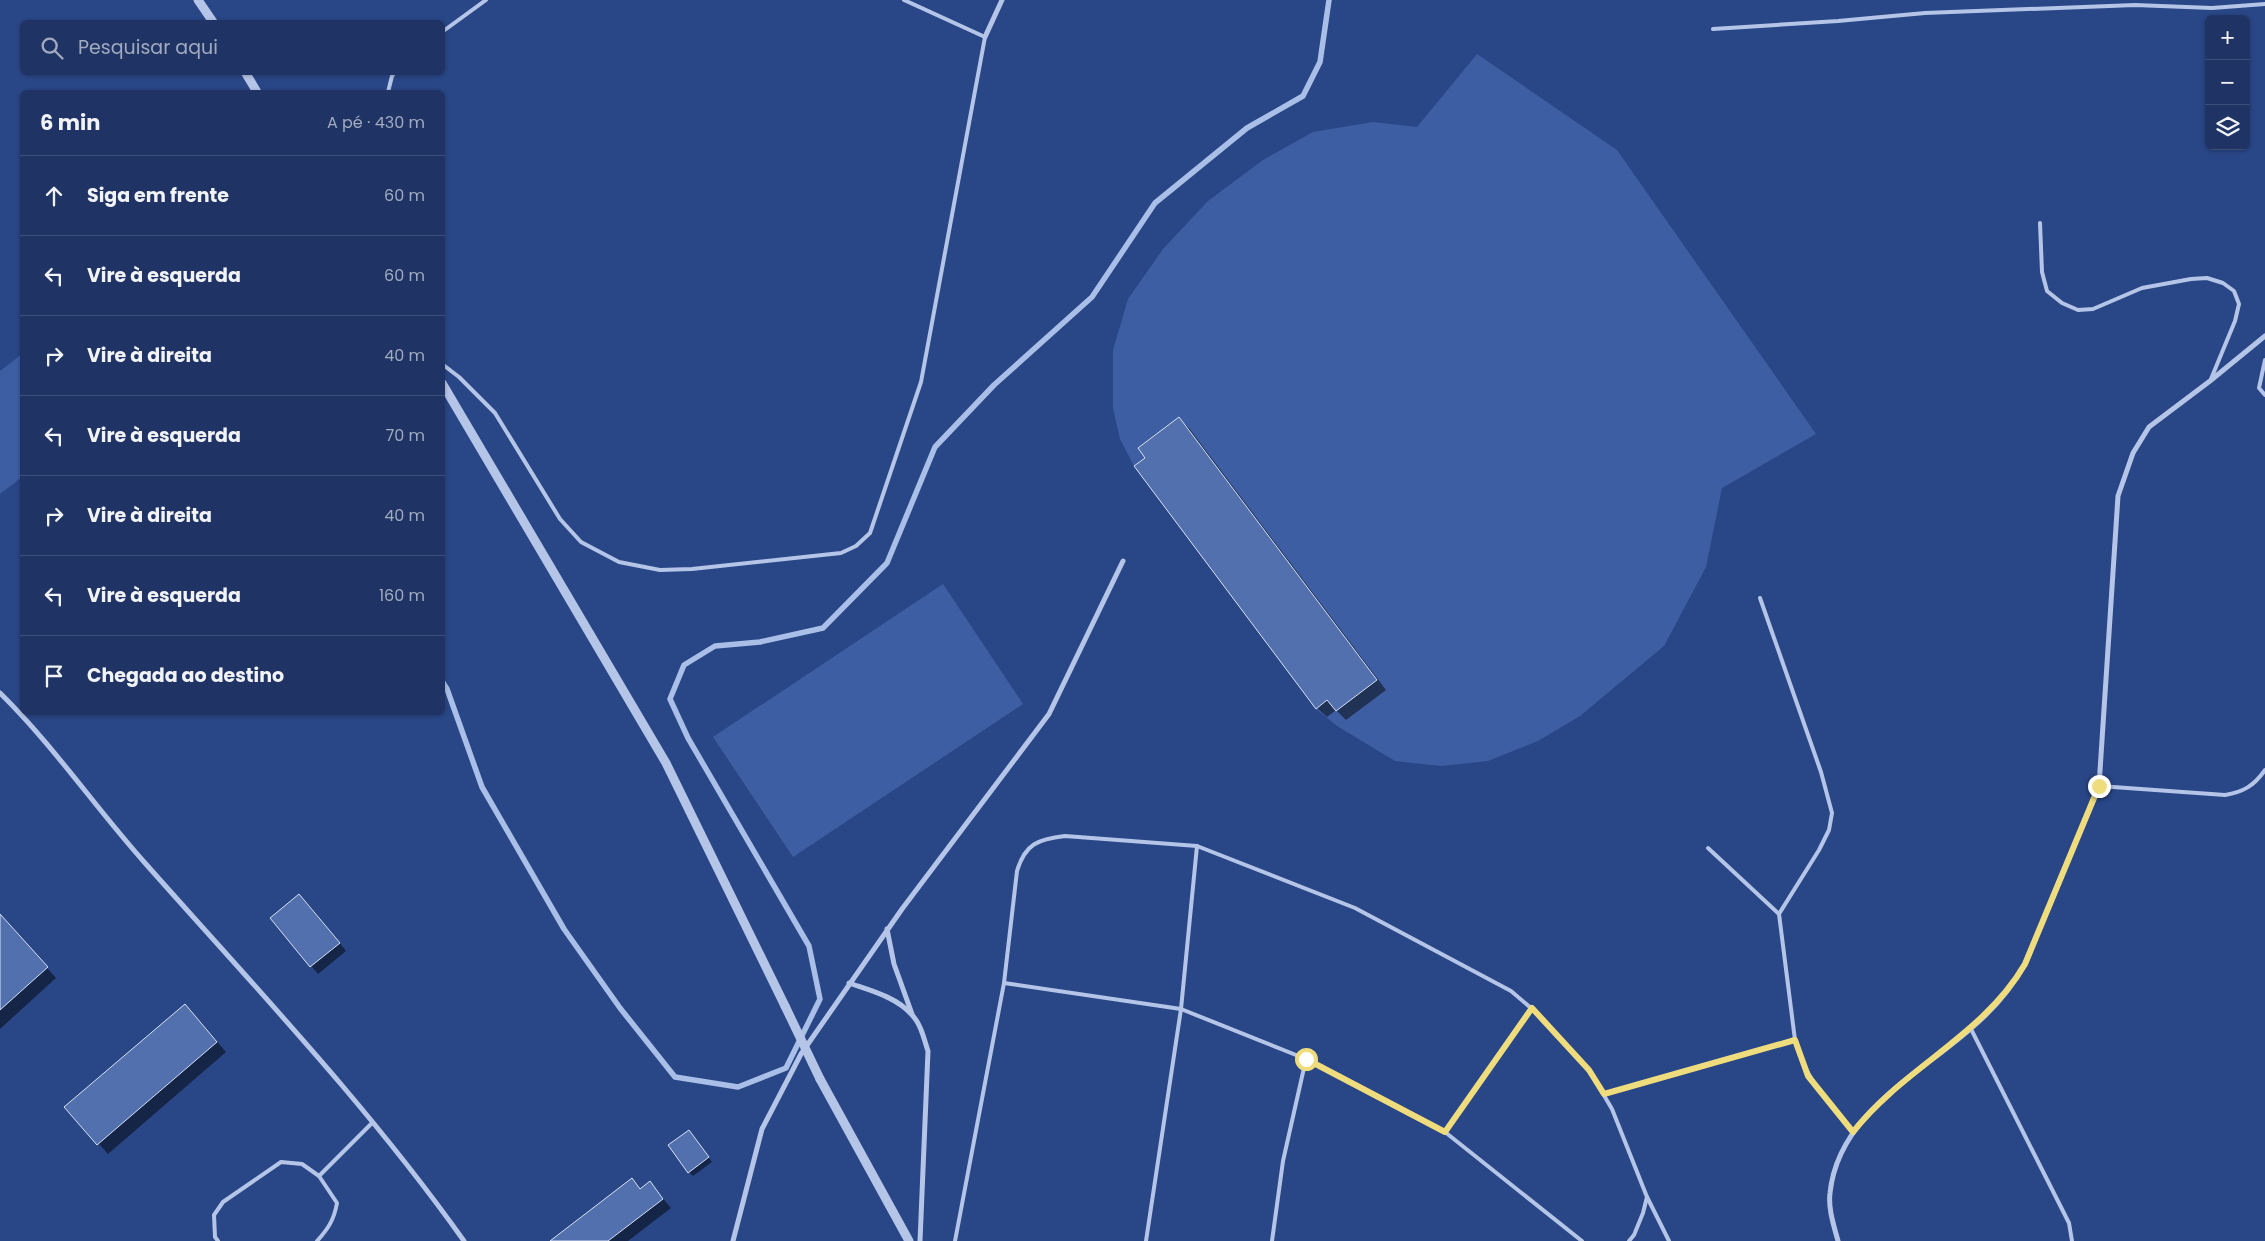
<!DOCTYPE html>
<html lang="pt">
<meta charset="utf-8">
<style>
body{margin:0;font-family:Poppins,sans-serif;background:#273c6a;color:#f1f3f6}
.controls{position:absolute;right:15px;top:15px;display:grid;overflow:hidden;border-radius:8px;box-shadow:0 1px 4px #0004}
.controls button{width:45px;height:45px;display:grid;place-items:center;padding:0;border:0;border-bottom:1px solid #3c4f78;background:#1f3464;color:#f1f3f6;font:25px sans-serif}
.stop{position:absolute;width:15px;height:15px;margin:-11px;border:4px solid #efdc7c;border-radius:50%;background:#fff}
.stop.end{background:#efdc7c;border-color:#fff;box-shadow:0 1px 5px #0008}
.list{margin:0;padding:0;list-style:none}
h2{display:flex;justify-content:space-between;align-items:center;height:65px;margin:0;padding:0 20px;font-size:21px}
h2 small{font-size:16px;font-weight:400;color:#a1aabf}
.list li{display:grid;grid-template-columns:32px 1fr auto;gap:15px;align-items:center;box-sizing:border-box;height:80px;padding:0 20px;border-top:1px solid #3c4f78}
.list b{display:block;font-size:19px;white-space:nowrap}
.list em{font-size:16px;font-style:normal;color:#a1aabf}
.icon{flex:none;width:28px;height:28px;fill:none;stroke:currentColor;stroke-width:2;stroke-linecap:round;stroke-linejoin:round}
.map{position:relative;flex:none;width:2265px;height:1241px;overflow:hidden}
.search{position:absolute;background:#1f3464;box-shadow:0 1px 4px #0004;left:20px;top:20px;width:425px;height:55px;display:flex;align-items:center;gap:12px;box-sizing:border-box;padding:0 18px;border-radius:8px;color:#a1aabf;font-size:19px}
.panel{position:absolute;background:#1f3464;box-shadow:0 1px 4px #0004;left:20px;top:90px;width:425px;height:625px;border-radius:8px}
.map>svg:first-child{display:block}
.green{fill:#3e5ea3}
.shadow{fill:#0007}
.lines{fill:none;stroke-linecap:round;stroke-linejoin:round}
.stream{stroke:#a9bfe8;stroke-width:5.5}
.building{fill:#526fae;stroke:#d8e2f6}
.service{stroke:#b5c5e8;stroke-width:4}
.minor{stroke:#b5c5e8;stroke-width:5}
.tertiary{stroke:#b5c5e8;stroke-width:9}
.tertiary-bridge{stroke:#b5c5e8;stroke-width:9}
.route{stroke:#efdc7c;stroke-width:6}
</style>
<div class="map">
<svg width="2265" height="1241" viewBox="0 0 2265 1241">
<rect width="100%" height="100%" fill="#294686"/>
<g class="green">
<polygon points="1477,54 1617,150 1816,434 1722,488 1706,567 1664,646 1580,716 1538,741 1488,761 1441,766 1395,761 1337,726 1316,709 1134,466 1120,439 1113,408 1113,350 1128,299 1163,249 1208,201 1263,160 1313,132 1373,122 1417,127"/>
<polygon points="22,354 22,477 0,494 0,371"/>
<polygon points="943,584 1023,704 793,857 713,737"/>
</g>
<g class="shadow">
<polygon points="1179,419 1189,428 1386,690 1346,720 1336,710 1327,717 1317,708 1147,458"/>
<polygon points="307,903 346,951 318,974 272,918"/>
<polygon points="0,915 56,978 0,1029"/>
<polygon points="194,1015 226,1052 108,1154 66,1107"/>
<polygon points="693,1136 712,1162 693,1176 689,1172"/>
<polygon points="632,1180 641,1190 650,1183 671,1208 628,1241 552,1241"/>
</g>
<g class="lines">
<polyline class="stream" points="442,681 447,689 482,787 564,929 620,1008 675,1077 738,1087 786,1068 820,999 809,946 688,738 670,699 684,665 715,646 760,642 823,628 887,563 935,447 994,385 1092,297 1155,203 1247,128 1303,96 1320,62 1329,0"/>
</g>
<g class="building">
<polygon points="1179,417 1377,680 1336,711 1327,700 1316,709 1134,466 1145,458 1138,448"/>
<polygon points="299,894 340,943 310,967 270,918"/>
<polygon points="0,914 48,967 0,1010"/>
<polygon points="185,1004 217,1042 97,1145 64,1107"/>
<polygon points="689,1130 709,1157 688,1173 668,1145"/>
<polygon points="632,1178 640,1189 650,1181 663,1199 608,1241 550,1241"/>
</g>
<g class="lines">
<g class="service">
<polyline points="1713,29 1838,21 1925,13 2135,5 2212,8 2265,4"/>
<polyline points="442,32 486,0"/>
<polyline points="388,92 392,76 395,72"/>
<polyline points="2040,223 2042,272 2047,291 2062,303 2078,310 2093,309 2142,288 2191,279 2207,278 2223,283 2234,291 2239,304 2235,321 2211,379"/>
<polyline points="2265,360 2259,388 2265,395"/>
<polyline points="442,364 459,377 495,413 560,519 581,542 619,562 660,570 692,569 841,553 856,546 870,533 921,382 985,37 904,0"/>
<polyline points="1760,598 1821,772 1832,813 1829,830 1819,850 1779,914"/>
<path d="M2099 786 2225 795C2243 792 2254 786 2265 770"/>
<path d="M1708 848 1779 914 1795 1040C1805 1079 1828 1102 1853 1132"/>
<polyline points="1004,983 1181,1009 1306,1059 1445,1132 1531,1008"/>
<polyline points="1971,1029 2069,1223 2072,1241"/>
<polyline points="1604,1094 1795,1040"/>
<polyline points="1445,1132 1582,1241"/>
<polyline points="319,1176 372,1123"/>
<polyline points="1647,1197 1669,1241"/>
<path d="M218 1241 215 1237 214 1215 223 1202 281 1162 302 1164 319 1176 337 1203C334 1220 328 1229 317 1241"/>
<path d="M955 1241 1004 983 1017 871C1025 844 1038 839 1065 836L1197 846 1355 908 1511 991 1531 1008 1589 1070 1612 1109 1647 1197 1643 1213 1634 1235 1629 1241"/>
<polyline points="1146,1241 1181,1009 1197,846"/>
<polyline points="1272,1241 1283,1161 1306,1059"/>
</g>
<g class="minor">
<polyline points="985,37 1002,0"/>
<path d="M0 693C53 745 95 807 145 863 254 986 369 1107 464 1241"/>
<polyline points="887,929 894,964 912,1014"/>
<path d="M849 983C869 990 897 997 912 1015 921 1024 924 1039 928 1051L920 1241"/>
<polyline points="733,1241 762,1129 801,1054 902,909 1049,714 1123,561"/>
<path d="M1838 1241C1834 1226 1828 1209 1830 1193 1838 1115 1916 1076 1969 1030 1991 1012 2011 989 2025 964L2099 786 2118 496 2133 453 2149 427 2210 381 2265 336"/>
</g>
<g class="tertiary">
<polyline points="198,0 213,22"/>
<polyline points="245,72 257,92"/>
<polyline points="442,383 666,763 785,1006"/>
<polyline points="820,1079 909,1241"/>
</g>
<polyline class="tertiary-bridge" points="785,1006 820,1079"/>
</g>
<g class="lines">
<path class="route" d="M1306 1059 1445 1132 1532 1008 1589 1070 1604 1094 1795 1040 1808 1076 1853 1132C1903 1068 1983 1036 2025 964L2099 786"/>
</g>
</svg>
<div class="controls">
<button>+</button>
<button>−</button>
<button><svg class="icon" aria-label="layers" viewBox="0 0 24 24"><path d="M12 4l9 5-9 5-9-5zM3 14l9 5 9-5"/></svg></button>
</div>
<div class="stop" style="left:1306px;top:1059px"></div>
<div class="stop end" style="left:2099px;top:786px"></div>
<div class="search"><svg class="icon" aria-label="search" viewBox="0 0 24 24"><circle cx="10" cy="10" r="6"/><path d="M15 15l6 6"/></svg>Pesquisar aqui</div>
<section class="panel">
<h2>6 min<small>A pé · 430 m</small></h2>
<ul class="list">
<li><svg class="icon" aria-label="ahead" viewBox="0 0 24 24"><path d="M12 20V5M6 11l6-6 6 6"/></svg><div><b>Siga em frente</b></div><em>60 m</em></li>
<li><svg class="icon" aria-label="left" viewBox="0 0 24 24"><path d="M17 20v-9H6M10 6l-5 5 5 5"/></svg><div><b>Vire à esquerda</b></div><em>60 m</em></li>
<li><svg class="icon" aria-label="right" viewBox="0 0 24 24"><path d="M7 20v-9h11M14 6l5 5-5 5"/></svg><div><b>Vire à direita</b></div><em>40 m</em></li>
<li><svg class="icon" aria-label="left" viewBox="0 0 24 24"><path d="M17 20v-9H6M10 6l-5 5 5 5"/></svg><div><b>Vire à esquerda</b></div><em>70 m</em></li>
<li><svg class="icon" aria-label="right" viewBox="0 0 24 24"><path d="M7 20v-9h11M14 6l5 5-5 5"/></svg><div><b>Vire à direita</b></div><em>40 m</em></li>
<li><svg class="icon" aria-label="left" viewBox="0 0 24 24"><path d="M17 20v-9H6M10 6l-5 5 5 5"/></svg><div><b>Vire à esquerda</b></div><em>160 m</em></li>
<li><svg class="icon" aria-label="arrive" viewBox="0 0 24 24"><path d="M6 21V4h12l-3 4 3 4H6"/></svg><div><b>Chegada ao destino</b></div></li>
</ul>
</section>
</div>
